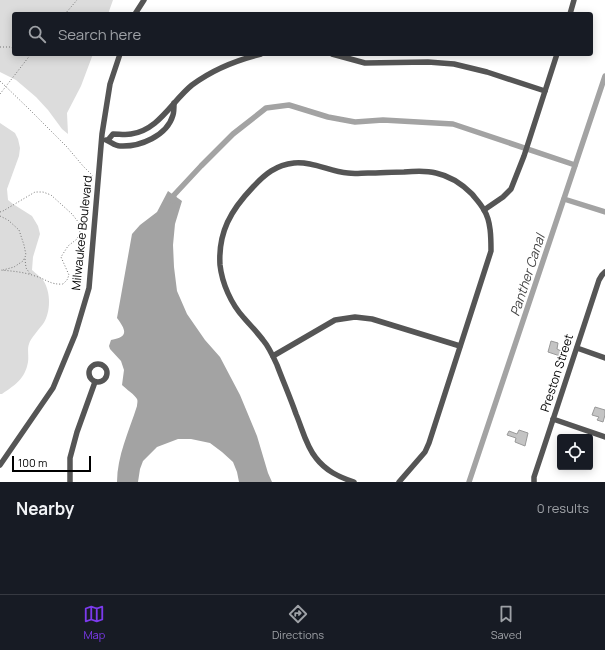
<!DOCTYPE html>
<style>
body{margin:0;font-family:Manrope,sans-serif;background:#20242c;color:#f1f3f6}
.controls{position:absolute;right:12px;bottom:12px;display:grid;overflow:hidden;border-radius:4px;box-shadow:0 2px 10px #0003}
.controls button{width:36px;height:36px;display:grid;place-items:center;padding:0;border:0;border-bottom:1px solid #363941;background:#171b24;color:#f1f3f6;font:20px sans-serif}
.scale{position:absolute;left:12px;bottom:10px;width:79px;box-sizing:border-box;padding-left:4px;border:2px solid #000;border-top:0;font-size:11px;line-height:14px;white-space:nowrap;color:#000;-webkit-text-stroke:3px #fff;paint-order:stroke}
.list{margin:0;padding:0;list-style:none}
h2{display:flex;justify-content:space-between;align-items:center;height:52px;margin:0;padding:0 16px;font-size:17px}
h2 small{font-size:13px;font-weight:400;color:#9ea1a6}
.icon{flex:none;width:22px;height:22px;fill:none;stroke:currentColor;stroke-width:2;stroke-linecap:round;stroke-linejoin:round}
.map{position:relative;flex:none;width:605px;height:482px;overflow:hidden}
.search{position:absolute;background:#171b24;box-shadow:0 2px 10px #0003;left:12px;right:12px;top:12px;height:44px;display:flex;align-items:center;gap:10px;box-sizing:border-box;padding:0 14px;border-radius:4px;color:#9ea1a6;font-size:15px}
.sheet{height:112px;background:#171b24}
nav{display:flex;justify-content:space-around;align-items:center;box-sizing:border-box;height:56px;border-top:1px solid #363941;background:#171b24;font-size:11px;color:#9ea1a6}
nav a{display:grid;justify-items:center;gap:2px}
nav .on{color:#7c3aed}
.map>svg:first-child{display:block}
.green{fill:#dcdcdc}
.water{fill:#a3a3a3}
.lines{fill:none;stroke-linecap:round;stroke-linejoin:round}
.canal{stroke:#a3a3a3;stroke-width:5.5}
.building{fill:#c4c4c4;stroke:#999}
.path{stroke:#777;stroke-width:1;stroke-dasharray:1 2;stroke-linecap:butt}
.street{stroke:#555;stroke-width:5.5}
.labels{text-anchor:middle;stroke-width:3;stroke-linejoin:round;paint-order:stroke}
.street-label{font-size:12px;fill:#000;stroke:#fff}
.water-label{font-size:13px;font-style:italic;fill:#444;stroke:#fff}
</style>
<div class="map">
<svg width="605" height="482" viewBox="0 0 605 482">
<rect width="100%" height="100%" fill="#fff"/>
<g class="green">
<polygon points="0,0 113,0 108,14 14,14 14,54 93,54 81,86 67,113 68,134 62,129 48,110 36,97 16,80 0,72"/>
<path d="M0 123 15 133 18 139 20 148 19 156 7 189 8 200 13 204 32 216 38 226 40 234 33 257 32 270C35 273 40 276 43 280 51 292 51 312 43 324 40 328 30 339 29 344 27 349 29 356 28 362 25 379 15 385 2 394H0Z"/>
</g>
<path class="water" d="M168 191 182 201 175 224 173 245 174 267 177 291 187 314 205 340 220 357 240 395 257 436 268 473 272 482H239L237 472 233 462 222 452 210 443 191 439H178L157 447 143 461 140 469 138 482H117C117 456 129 431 137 406 137 404 138 401 137 399 135 395 126 389 122 385L124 370 121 361 110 349 109 346 111 340C129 337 126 330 117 318L132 234 140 225 157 212Z"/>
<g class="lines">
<g class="canal">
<polyline points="564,199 605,212"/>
<polyline points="173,201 174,195 201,166 233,134 266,108 289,105 328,117 355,122 383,120 453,124 575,165"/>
<polyline points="469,482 605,76"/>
</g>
</g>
<g class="building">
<polygon points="551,341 558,343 557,349 561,351 560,356 548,352"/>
<polygon points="595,407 605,410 605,415 603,422 597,420 599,417 592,415"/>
<polygon points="519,430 528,433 525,446 515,442 516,438 507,435 509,431 517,434"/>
</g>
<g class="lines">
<g class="path">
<polyline points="65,14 77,0"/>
<polyline points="0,47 10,47 14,49"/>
<polyline points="0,81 28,108 67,147 83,166 93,176"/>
<polyline points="0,94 31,54"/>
<path d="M0 212 3 211 35 192H43L51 195 72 214 79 223 80 231 77 239 68 246 61 257 69 275 67 280 63 284C50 285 46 279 35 276 24 272 12 271 0 270"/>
<polyline points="0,216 8,220 19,230 24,245 26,255 23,261 14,267 3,270"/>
<polyline points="25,259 26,268 31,275"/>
</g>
<g class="street">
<polyline points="135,14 144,0"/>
<polyline points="570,14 574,0"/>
<polyline points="332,54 365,63 428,62 454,64 487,72 545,91"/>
<path d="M106 140C111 142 115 146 120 146 140 147 167 136 173 115 174 112 174 107 174 103"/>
<path d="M108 140 113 134C119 134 126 135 131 134 159 130 172 101 192 85 212 70 237 60 261 54"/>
<polyline points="484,210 503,197 511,189 524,156 557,54"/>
<polyline points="577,348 605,358"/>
<polyline points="273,356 335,320 355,317 372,319 460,346"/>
<circle cx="98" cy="373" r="9"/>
<polyline points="553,419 605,437"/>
<polyline points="0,465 53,388 75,335 89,288 102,134 110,84 120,54"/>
<polyline points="70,482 70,458 77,432 95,382"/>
<path d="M354 482C339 477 326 471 316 458 306 446 302 428 296 414 290 397 283 381 277 365 273 356 269 347 263 340 257 332 250 325 244 318 231 304 222 283 220 265 218 232 231 210 253 187 265 174 276 165 294 163 313 161 330 172 348 173 355 174 361 173 368 173 380 173 392 172 404 172 414 171 425 170 436 173 450 176 462 184 472 194 476 199 481 204 484 210 491 221 491 238 491 251L429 443 425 452 399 482"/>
<polyline points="534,482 534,477 543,450 599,280 602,275 605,272"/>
</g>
</g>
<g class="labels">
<g class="street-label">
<text transform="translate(82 233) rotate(-84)" y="4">Milwaukee Boulevard</text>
<text transform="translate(557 373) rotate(-72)" y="4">Preston Street</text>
</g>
<g class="water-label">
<text transform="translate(527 275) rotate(-72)" y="5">Panther Canal</text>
</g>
</g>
</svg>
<div class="controls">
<button><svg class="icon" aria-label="locate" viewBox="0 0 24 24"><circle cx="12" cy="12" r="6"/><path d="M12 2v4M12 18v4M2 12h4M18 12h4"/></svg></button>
</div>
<div class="scale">100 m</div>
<div class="search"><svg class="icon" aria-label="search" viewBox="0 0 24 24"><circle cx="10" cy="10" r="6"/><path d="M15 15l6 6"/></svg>Search here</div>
</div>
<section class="sheet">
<h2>Nearby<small>0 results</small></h2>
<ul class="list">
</ul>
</section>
<nav>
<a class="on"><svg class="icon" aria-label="map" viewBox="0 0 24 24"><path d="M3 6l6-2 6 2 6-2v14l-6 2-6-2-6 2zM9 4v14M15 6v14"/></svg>Map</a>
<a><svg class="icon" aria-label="directions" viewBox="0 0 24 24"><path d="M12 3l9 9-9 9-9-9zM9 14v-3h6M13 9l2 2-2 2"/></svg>Directions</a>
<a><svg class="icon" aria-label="saved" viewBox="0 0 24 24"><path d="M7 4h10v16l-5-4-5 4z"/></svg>Saved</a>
</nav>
